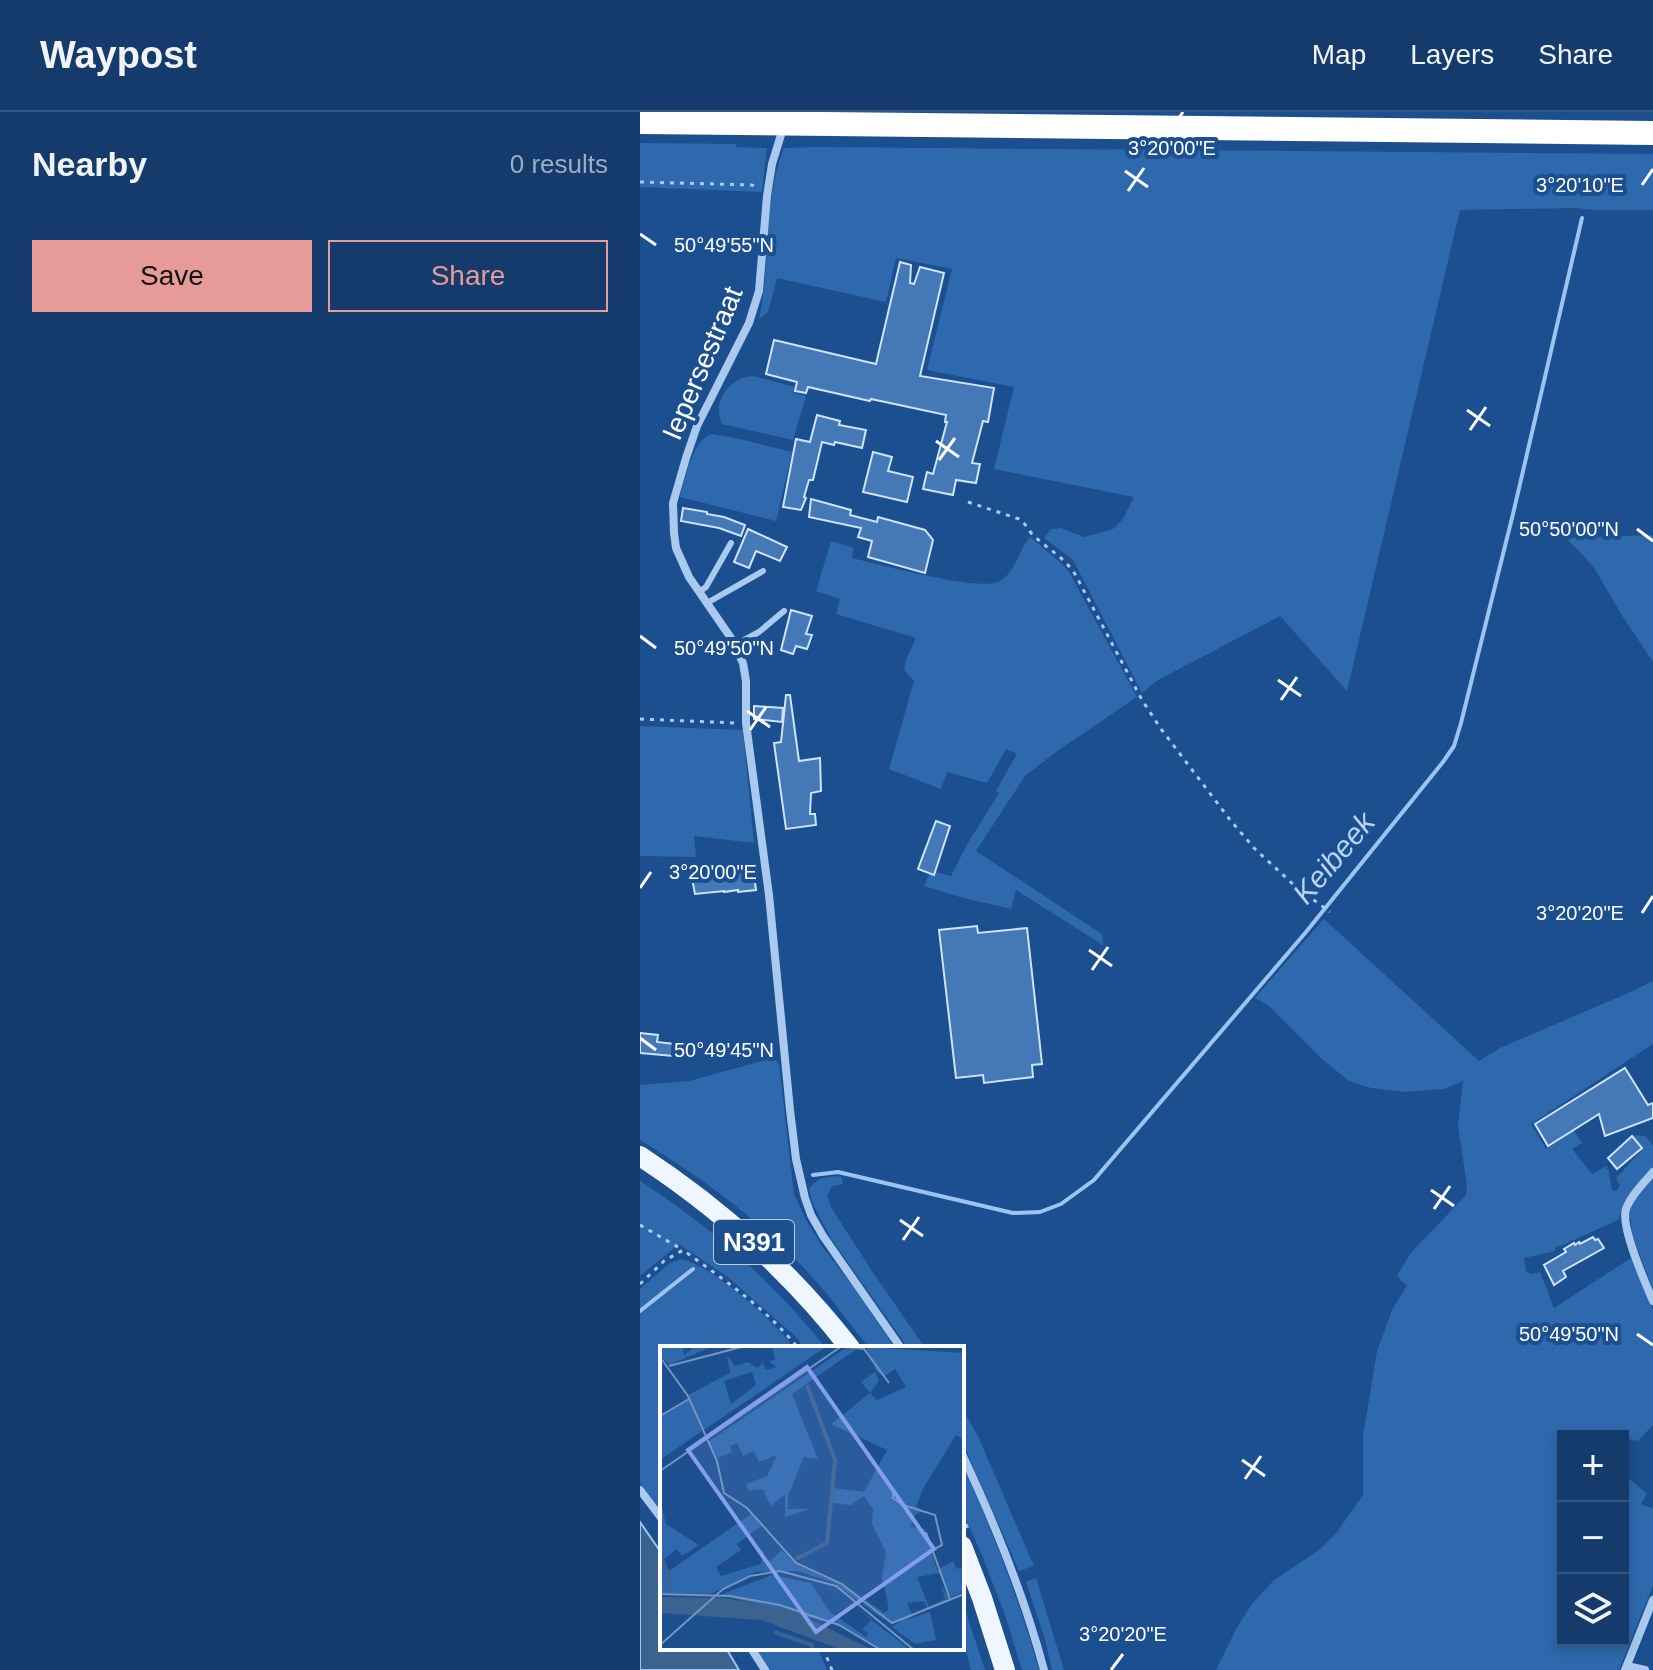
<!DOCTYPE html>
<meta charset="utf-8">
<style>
body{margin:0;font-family:Helvetica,sans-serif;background:#214673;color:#f1f3f6}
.controls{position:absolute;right:24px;bottom:24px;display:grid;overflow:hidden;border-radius:0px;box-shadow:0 4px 12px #0003}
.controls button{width:72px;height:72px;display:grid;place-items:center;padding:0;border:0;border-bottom:2px solid #33557e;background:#143b6b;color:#f1f3f6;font:40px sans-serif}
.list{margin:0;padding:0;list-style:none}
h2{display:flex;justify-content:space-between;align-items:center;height:104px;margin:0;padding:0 32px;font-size:34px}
h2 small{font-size:26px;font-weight:400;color:#9dadc1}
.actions{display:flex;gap:16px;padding:24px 32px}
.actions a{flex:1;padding:18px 0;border:2px solid #e69b98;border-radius:0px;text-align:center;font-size:28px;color:#e69b98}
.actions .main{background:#e69b98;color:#111}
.icon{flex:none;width:44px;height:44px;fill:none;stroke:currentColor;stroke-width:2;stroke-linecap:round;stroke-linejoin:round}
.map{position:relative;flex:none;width:1013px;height:1558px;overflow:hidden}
header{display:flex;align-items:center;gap:48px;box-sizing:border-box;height:112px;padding:0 40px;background:#143b6b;border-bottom:2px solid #33557e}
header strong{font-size:38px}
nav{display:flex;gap:44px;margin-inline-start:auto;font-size:28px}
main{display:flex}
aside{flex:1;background:#143b6b}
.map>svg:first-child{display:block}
.green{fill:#2e69ad}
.water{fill:#3c6290;stroke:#9cc4f0;stroke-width:2}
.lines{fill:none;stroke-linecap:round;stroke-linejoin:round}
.stream{stroke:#9cc4f0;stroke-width:4}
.building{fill:#4478b7;stroke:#cfe3fa;stroke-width:2}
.path{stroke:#a9c9ee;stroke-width:3;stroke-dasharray:4 6;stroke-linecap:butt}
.lane{stroke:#a9c9ee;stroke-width:6}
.street{stroke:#a9c9ee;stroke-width:8}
.primary{stroke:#f0f6ff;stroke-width:20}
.highway{stroke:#fff;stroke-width:24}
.ticks{fill:none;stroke:#fff;stroke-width:3}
.labels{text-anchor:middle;stroke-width:8;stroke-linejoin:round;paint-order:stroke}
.shield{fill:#1b4f8f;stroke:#bbcadd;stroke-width:2}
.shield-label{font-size:26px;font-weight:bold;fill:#fff}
.street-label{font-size:28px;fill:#fff;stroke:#1b4f8f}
.water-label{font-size:30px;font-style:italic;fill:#b5d3f5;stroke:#1b4f8f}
.inset-river{fill:none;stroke:#3c6290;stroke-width:4}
.inset-road{fill:none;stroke:#7695bc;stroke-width:2}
.view{fill:#839eea;fill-opacity:0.15;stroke:#839eea;stroke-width:4}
.inset-edge{fill:none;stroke:#fff;stroke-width:4}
.ticks-label{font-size:20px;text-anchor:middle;fill:#fff;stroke:#1b4f8f;stroke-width:8;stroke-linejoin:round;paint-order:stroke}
</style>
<header>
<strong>Waypost</strong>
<nav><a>Map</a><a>Layers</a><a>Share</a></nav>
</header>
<main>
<aside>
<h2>Nearby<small>0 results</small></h2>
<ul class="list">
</ul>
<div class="actions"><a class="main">Save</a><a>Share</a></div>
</aside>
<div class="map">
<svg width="1013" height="1558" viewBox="0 0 1013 1558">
<rect width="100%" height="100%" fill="#1b4f8f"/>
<g class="green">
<polygon points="0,31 96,32 96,35 127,36 122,80 0,75"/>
<path d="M177 35 1013 42V98H954L936 96 820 98 707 579 640 504 518 568 502 581 433 448 404 426 411 417 421 416 444 425 473 417 483 407 494 385 354 357 374 275 287 258 312 157 256 146 246 190 137 166 128 200 119 207C131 152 123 87 144 36Z"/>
<path d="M113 264 155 275 154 281 166 284 153 328 82 312C71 290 90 265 113 264Z"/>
<path d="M71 322 100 327 152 340 136 409 40 385C45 367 52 330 71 322Z"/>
<polygon points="1013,423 1013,550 983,505 953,454 926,426"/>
<path d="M390 425 421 451 429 460 497 585 416 640 385 664 336 739 462 822 463 833 376 778 371 797 320 785 284 774 289 762 295 764 296 760 311 764 328 731 359 681 356 679 377 642 366 637 347 671 307 660 301 677 249 657 274 569 264 558 266 548 276 526 196 502 200 487 176 479 191 429 213 436 212 446C237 452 338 479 358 470 375 462 379 438 390 425Z"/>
<polygon points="0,614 103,618 114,731 54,724 56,745 0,744"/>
<polygon points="684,807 839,949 860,936 995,878 1013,869 1013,932 891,1012 906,1037 934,1019 942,1031 932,1037 952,1062 966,1054 969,1060 972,1079 977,1078 980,1073 976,1066 1001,1039 993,1026 995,1023 1006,1024 1013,1034 1013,1178 992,1122 991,1108 982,1098 978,1108 923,1133 915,1135 915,1139 884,1146 886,1160 892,1162 900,1160 914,1196 991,1146 1013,1198 1013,1313 998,1329 983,1326 983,1324 923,1324 923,1528 983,1528 983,1361 1007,1382 1001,1392 1013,1397 1013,1473 979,1558 576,1558 597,1515 612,1492 634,1468 679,1438 697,1420 723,1383 723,1324 737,1239 753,1196 767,1174 757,1164 770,1142 826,1083 827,1073 818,1014 823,969 804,977 765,980 731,976 709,969 682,947 629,894 615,886"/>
<path d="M129 947H135L139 952 154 1082 166 1108 181 1133 212 1173 255 1236H229C216 1220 204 1203 191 1187 138 1122 71 1071 0 1028V973L49 969Z"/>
<path d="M201 1064 203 1072 192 1074 187 1084 192 1097 234 1162 285 1236H268L192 1128 172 1090 169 1077C177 1065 187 1065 201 1064Z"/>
<path d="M0 1069C73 1116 131 1168 186 1236H164L157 1226 89 1166 39 1132 0 1164Z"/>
<path d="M42 1147C73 1155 136 1210 154 1236H22V1399L0 1371V1177L30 1151Z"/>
<polygon points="322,1296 338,1324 394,1454 379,1459 322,1329"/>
<path d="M322 1352C353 1419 379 1488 399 1558H382L366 1506 342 1443 322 1399Z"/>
<polygon points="396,1466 424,1558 412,1558 405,1527 386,1470"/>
<polygon points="322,1488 345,1558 331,1558 322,1526"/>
<polygon points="115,1536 178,1536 187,1558 129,1558"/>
</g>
<polygon class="water" points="0,1410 22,1442 22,1536 86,1536 99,1558 0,1558"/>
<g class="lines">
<g class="stream">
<polyline points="173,1063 198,1060 373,1101 400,1100 421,1092 454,1068 666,820 803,650 814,634 821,611 873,402 942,106"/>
<polyline points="0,1199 53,1157"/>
</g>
</g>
<g class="building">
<polygon points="260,150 271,153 270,171 274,172 280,155 304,161 280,264 354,276 348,310 343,309 332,351 340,352 336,371 316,368 313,383 283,377 287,360 293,362 307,310 305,310 306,303 231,287 230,289 168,275 166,281 155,279 157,270 126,262 134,228 236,252"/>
<polygon points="177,303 200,309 199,313 226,318 222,336 195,330 194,333 182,330 173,368 169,368 164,385 166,386 161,398 143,395 156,327 170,330"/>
<polygon points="233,340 252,345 248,359 273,365 267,390 223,380"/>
<polygon points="171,387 211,398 210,403 237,410 238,405 285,418 293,428 285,461 228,445 232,429 218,425 221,416 169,405"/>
<polygon points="43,396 67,400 67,402 84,405 105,413 101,424 79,416 41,409"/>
<polygon points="108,417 147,435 140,449 116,439 109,456 94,450"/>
<polygon points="151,498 172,504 166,522 172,523 167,537 156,534 153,542 141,538"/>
<polygon points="146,583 150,583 159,649 180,646 181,679 171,681 170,702 175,702 176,713 146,717 134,631 141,630"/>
<polygon points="114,594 143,596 142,610 114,607"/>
<polygon points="296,709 310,714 294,763 278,757"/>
<polygon points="68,752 68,762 113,755 116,778 98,780 98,778 84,780 84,779 55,782 50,756 56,756 55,753"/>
<polygon points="337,814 338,821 387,816 402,952 392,953 393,965 344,971 343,963 316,966 299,818"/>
<polygon points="0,921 18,923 17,930 34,932 33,944 0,941"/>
<polygon points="985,956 1008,993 1013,991 1013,1006 965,1024 959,1002 908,1034 895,1012"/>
<polygon points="992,1024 1002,1036 977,1057 968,1046"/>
<polygon points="953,1125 955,1128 958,1127 964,1136 923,1159 926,1165 914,1173 904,1153 926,1140 924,1137 934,1131 935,1133 939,1130 940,1132"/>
</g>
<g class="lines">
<g class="path">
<polyline points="0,70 112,73 118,76"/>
<path d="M328 390 379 407C385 411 387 416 392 422 406 436 424 445 435 462L502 588 521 617 591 709 614 736 655 774 690 800"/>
<polyline points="0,607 96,611"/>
<polyline points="0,1113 43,1138"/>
<path d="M0 1172 24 1149 43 1138C84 1168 126 1196 158 1236"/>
<polyline points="322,1403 329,1419"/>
<polyline points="183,1536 192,1558"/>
</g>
<g class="lane">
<polyline points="59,480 66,475 91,431"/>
<polyline points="67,491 123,459"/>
<polyline points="95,533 119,520 144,499"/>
</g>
<g class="street">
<polyline points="144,13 132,52 127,84 119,179 109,211 57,314 46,346 33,391 34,421 36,436 49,465 91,526 103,551 106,569 106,611 129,783 150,998 156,1047 165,1086 171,1103 183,1124 261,1236"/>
<path d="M1013 1060C1004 1071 991 1083 986 1097 980 1114 1005 1170 1013 1189"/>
<path d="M322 1342C355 1412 384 1483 404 1558"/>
<polyline points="0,1378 22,1407"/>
<polyline points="111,1536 125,1558"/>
<polyline points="987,1554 1005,1558"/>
<polyline points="985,1558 1013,1488"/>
</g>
<g class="primary">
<path d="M0 1044C81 1097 151 1160 210 1236"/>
<polyline points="322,1434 342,1486 365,1558"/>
</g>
<polyline class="highway" points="0,10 1013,21"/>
</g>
<path class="ticks" d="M532 16 543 0M485 59 508 75M1002 73 1013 57M488 79 504 56M0 122 16 133M827 298 850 314M830 318 846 295M296 329 319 345M299 348 315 326M997 417 1013 429M0 524 16 536M638 568 661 584M641 588 657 565M107 599 130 615M110 618 126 595M0 776 11 760M1002 801 1013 784M449 838 472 854M452 858 468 835M0 926 16 938M791 1078 814 1094M794 1097 810 1074M260 1108 283 1124M263 1128 279 1105M997 1222 1013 1233M602 1348 625 1364M605 1367 621 1344M471 1558 483 1542"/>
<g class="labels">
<rect class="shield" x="74" y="1108" width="80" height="44" rx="6"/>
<g class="shield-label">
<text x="114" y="1139">N391</text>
</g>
<g class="street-label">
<text transform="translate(62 251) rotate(-67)" y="10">Iepersestraat</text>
</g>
<g class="water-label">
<text transform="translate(694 746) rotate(-50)" y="10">Keibeek</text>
</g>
</g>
<g transform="translate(20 1234)">
<rect width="304" height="304" fill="#1b4f8f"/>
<path d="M4 0 23 2 24 9 36 0H53L9 19 0 9ZM167 0 106 42 44 84 28 49 70 27 67 9 75 20 88 16 97 22 103 17 106 24 116 21 109 15 115 14 112 1ZM92 26 96 39 71 58 64 35ZM187 1 198 2 132 48 158 113 144 111 128 150V163H150L125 171V148L111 160 103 143 88 145 86 138 107 130 117 109 99 116 94 105 83 110 77 97 70 100 72 106 58 112 48 96ZM206 1 304 7V94L296 89 264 141 256 160 263 165 255 169 250 181 265 183 277 224 293 215 296 223 303 221 304 246 291 251 279 227 257 231 269 261 285 253 281 239 289 252 268 264 264 255 247 257 253 270 243 275 270 266 276 294 255 298 263 304 232 281 242 274 231 276 194 244 224 267 229 263 222 232 226 206 212 178 213 163 204 150 190 159 172 157 174 142 204 146 227 104 171 78 210 47 201 36 215 26 219 35 210 47 217 54 246 41 235 23 224 31 216 25ZM29 54 42 85 0 114V71ZM0 152 6 178 39 199 22 210 17 203 4 213 9 225 91 168 101 180 77 198 81 204 56 221 61 230 101 218 102 212 108 217 122 204 135 218 191 244 231 279 174 237 138 225 95 226 51 248 0 247ZM112 229 170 241 250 304H222L179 279 60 249ZM151 237 169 241 212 273 202 284 208 286 206 291 170 266Z" fill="#2e69ad" fill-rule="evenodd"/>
<path d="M0 251 65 252 131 264 213 304H182L101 274 0 267Z" fill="#3c6290"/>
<path class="inset-river" d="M0 212 9 228V245M136 213 167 197 175 114 147 39M114 286 152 299V304"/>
<path class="inset-road" d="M180 0 204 3 229 37M0 11 28 50 57 115 64 147 87 162 136 217 182 238 232 277 304 248M9 20 85 0M0 70 29 53M0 125 182 0M233 144V152L243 159 275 169 282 199 271 205M266 186 290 253M0 248 70 250 120 259 179 279 221 304M0 299 63 243 90 230 120 225 176 240 254 304"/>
<path class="view" d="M147 21 274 203 156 286 28 104Z"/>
<rect width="304" height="304" class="inset-edge"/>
</g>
<g class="ticks-label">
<text x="532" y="43">3°20'00"E</text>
<text x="940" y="80">3°20'10"E</text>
<text x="84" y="140">50°49'55"N</text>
<text x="929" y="424">50°50'00"N</text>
<text x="84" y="543">50°49'50"N</text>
<text x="73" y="767">3°20'00"E</text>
<text x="940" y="808">3°20'20"E</text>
<text x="84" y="945">50°49'45"N</text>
<text x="929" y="1229">50°49'50"N</text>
<text x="483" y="1529">3°20'20"E</text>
</g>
</svg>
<div class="controls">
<button>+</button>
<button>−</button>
<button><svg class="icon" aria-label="layers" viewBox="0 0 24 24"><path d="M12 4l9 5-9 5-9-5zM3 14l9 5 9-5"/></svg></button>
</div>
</div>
</main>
